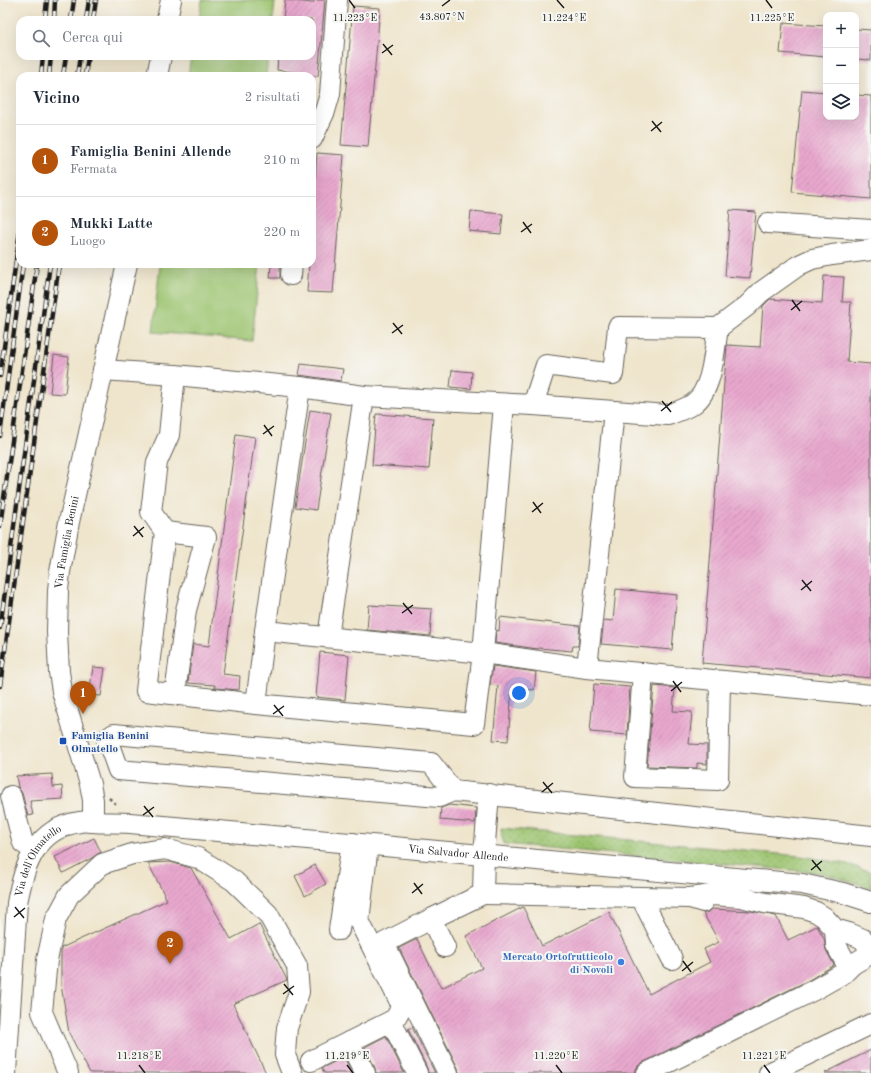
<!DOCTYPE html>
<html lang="it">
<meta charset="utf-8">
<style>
body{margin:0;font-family:"Old Standard TT",serif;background:#f2f2f3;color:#1f2937}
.controls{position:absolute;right:12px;top:12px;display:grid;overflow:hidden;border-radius:8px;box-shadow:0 4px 16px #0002}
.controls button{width:36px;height:36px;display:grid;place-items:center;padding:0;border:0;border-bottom:1px solid #e0e1e3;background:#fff;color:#1f2937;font:20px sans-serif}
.you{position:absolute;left:519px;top:693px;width:14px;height:14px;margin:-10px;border:3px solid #fff;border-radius:50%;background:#1a73e8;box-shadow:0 0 0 6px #1a73e833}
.badge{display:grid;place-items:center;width:26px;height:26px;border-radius:50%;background:#b45309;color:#fff;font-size:13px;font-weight:700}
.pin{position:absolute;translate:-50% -33px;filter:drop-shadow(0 1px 2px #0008)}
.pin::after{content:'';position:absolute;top:21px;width:14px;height:12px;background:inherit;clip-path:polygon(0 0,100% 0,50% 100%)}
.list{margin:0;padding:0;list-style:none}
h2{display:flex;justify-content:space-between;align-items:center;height:52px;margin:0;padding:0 16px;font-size:17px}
h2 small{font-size:13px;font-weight:400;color:#747a83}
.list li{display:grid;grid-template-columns:26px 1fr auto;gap:12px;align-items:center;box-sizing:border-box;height:72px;padding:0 16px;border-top:1px solid #e0e1e3}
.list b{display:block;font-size:15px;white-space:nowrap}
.list p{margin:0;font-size:13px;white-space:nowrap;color:#747a83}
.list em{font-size:13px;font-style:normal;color:#747a83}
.icon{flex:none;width:22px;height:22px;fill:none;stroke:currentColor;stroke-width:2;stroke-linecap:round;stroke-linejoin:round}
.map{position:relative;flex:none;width:871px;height:1073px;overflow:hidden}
.search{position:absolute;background:#fff;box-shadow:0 4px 16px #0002;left:16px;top:16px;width:300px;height:44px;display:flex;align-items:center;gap:10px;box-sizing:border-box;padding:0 14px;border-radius:12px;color:#747a83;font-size:15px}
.panel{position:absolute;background:#fff;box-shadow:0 4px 16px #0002;left:16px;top:72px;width:300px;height:196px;border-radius:12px}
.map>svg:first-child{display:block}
.grass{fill:url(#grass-dots);stroke:#5c7046}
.pitch{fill:#9cc46f;stroke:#5c7046}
.building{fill:url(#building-hatch)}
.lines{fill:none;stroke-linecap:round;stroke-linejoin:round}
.minor-casing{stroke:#66625a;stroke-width:22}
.path{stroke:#66625a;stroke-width:2.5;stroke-dasharray:3 3;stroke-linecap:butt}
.minor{stroke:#fff;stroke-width:20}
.rail-casing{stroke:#1c1c1c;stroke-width:4.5}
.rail{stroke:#f6f6f2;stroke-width:3;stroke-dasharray:9;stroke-linecap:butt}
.ticks{fill:none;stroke:#1c1c1c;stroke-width:1.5}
.transit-dot{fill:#1a4fb4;stroke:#f6f6f2;stroke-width:1.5}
.shop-dot{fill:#3f7fe0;stroke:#f6f6f2;stroke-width:1.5}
.labels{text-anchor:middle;stroke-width:4;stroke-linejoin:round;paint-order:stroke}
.street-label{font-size:11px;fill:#1c1c1c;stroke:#f6f6f2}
.transit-label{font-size:11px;font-weight:bold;fill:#164399;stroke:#f6f6f2;text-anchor:start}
.shop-label{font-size:11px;font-weight:bold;fill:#366cbe;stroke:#f6f6f2;text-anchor:end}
.ticks-label{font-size:10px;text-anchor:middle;fill:#1c1c1c;stroke:#f6f6f2;stroke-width:4;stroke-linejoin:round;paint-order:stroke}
</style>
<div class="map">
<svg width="871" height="1073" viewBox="0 0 871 1073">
<defs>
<pattern id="grass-dots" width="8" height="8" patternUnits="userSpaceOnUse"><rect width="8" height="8" fill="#9cc46f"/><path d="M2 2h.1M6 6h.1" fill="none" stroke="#86a860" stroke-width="1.8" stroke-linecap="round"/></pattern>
<pattern id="building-hatch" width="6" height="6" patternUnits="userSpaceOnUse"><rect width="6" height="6" fill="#e8a7ce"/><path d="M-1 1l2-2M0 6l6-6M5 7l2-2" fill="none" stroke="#c68fb0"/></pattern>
</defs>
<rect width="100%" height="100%" fill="#f6f6f2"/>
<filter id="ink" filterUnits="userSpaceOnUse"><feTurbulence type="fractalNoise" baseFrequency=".025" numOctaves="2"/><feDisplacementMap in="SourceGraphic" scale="8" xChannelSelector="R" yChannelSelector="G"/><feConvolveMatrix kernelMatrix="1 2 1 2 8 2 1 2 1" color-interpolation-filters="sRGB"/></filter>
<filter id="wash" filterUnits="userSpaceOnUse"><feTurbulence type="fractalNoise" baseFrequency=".012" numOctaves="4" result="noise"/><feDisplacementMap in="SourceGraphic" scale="16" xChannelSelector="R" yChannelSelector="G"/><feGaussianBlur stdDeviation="0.9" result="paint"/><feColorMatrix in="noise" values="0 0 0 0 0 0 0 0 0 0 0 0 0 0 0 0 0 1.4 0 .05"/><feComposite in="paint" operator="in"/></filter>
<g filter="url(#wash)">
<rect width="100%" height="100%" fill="#efe5cc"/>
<polygon class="grass" points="501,828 800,856 847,864 871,872 871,888 822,873 504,844 502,837"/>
<g class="pitch">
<polygon points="202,0 258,0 275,2 273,20 199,20"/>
<polygon points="191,56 268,56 266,76 188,76"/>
<polygon points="160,264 260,264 252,341 153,332"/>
</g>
<g id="blocks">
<g class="building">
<polygon points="285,0 313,3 314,0 325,0 318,76 306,76 307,74 277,70 278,56 312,56 312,20 283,20"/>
<polygon points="353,6 380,8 368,147 341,145"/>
<polygon points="783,23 826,26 826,57 780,53"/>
<polygon points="856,29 871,30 871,60 856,59"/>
<polygon points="802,90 826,92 826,117 856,117 856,95 871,96 871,199 792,192"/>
<polygon points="317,153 344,155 333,293 307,292 309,264 312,264 312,224"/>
<polygon points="730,210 756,212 750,278 725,276"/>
<polygon points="471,211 503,214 501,234 469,231"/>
<polygon points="271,264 280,264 280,278 270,278"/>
<polygon points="824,276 844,277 842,302 851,302 847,362 871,364 871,678 702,663 727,345 760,347 763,306 770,299 822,303"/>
<polygon points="54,355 69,357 65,394 50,393"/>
<polygon points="301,364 343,369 341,381 299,375"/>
<polygon points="452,370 472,372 471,389 450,387"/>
<polygon points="310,410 331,413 316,510 295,507"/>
<polygon points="376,414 433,418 429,469 372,465"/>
<polygon points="236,434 255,437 223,674 240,676 239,690 215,688 215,685 188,683 193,644 209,646"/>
<polygon points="616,589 677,595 672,650 601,644 604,620 613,621"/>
<polygon points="369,605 432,609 430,636 367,630"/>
<polygon points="500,617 580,626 578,646 573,646 572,651 538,648 538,649 495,643 496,630 499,631"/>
<polygon points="320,652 349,655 345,700 316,697"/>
<polygon points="493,666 536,672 534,690 512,688 508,741 493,740 498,686 490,685"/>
<polygon points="93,667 105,668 101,696 89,695"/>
<polygon points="594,684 630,687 627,735 590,732"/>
<polygon points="654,686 675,688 673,711 692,712 689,744 707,745 707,764 697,763 697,768 647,766"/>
<polygon points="52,774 53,787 62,786 63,799 30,801 33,815 28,816 22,793 18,787 16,776"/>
<polygon points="449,805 476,808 475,823 440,820 441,808"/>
<polygon points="94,838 101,852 90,859 63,873 55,857"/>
<polygon points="170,862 191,868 231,939 259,924 287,980 233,1004 266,1073 90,1073 69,1033 61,985 61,948 167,900 148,863"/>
<polygon points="315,865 326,884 305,896 295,876"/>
<polygon points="523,907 542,946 609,912 649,994 710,962 704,949 719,942 703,913 706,913 712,909 751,911 776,916 788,940 817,926 824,938 826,950 834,965 809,980 642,1063 638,1066 634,1073 459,1073 458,1068 399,948 417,939 441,988 482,968 466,936"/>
<polygon points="412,1027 435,1073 428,1073 427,1068 408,1029"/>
<polygon points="386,1036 404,1073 376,1073 375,1068 365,1047"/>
<polygon points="871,1050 871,1073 825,1073"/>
<polygon points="344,1057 352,1073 324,1073 322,1068"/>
</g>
</g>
</g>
<g filter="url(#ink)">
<use href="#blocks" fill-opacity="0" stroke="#66625a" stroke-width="1"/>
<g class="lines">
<g class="minor-casing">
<g id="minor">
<polyline points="167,20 171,0"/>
<polyline points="157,76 161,56"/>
<polyline points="312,139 325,111 330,94 337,0"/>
<polyline points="768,223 871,230"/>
<polyline points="291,275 292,264"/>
<path d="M718 328C714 351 713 390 693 404 685 409 676 412 668 415L533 405 546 365 613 374 618 327 718 328 747 306 761 292 799 265 812 259 832 255 871 250"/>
<polyline points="103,370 175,375 300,387 364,396 533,405"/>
<polyline points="300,387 265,631 483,653 587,668 871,695"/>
<polyline points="165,532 151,512 157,462 169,435 175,375"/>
<polyline points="328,637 364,396"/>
<polyline points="587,668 614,411"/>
<polyline points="643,673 635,777 718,780 720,681"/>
<polyline points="175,694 186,610 206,537 165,532 146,691 256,704 265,631"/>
<polyline points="256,704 474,724 483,653 504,404"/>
<polyline points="453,791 431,763 114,734 107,739 118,770 439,797 453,791 871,836"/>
<polyline points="11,796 23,843 34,850"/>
<path id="s1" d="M93 822V800L90 784 62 691 59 672 57 632 58 590 60 572 69 522 127 264"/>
<polyline points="483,894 641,897 672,959"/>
<polyline points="641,897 690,898 703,902"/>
<polyline points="690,898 712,895 741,897 765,903 804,908 816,912 824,917 835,929 836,945 845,961 853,964 865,957 869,948 863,939 849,933 835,929"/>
<polyline points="431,919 483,894 484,855 489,794"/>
<polyline points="339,930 352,843"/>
<polyline points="445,947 431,919 384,943 448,1073"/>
<polyline points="391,1021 417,1073"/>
<polyline points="349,1042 365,1073"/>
<polyline points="311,1061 395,1019 401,1008 399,1000 359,921 368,845"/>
<path id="s2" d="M6 1073 17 903C24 865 36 828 80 822 84 821 88 822 93 822 105 823 117 822 130 823L802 884 843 893 871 902"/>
<polyline points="68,1073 42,1012 47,960 56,919 69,895 102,864 132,854 165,849 198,858 234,881 268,914 297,966 299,992 287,1028 286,1039 285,1055 292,1073"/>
<polyline points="647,1073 814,990 844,973 853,964"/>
<polyline points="769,1073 871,1024"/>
</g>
</g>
<polyline class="path" points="109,798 117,805"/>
<use href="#minor" class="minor"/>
<g class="rail-casing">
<g id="rail">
<polyline points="45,20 47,0"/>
<polyline points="54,20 55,0"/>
<polyline points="71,20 74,0"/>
<polyline points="86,20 89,0"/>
<polyline points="93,20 96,0"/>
<polyline points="41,76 43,56"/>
<polyline points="49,76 51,56"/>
<polyline points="63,76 66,56"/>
<polyline points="77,76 80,56"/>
<polyline points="85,76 88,56"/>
<polyline points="0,376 20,231"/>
<polyline points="0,436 23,264"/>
<polyline points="0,526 37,264"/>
<polyline points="0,628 50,264"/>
<polyline points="0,686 59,264"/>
</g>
</g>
<use href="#rail" class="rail"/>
</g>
</g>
<path class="ticks" d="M349 0 355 8M557 0 564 8M766 0 772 8M442 6 450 0M383 44 392 55M382 53 393 45M652 121 661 132M651 131 662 122M523 222 531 233M521 232 532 224M792 300 800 311M791 310 802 301M393 323 402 334M392 333 403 325M662 401 671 412M661 411 672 402M264 425 272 436M263 434 274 426M533 502 541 513M532 512 543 503M134 526 143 537M133 536 144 527M802 580 811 591M801 590 812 581M403 603 412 614M402 613 413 605M673 681 681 692M671 691 682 682M274 705 283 716M273 714 284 706M543 782 552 793M542 792 553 783M144 806 153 817M143 815 154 807M812 860 821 871M811 870 822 861M414 883 422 894M412 893 423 884M15 907 24 918M14 917 25 908M683 961 691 972M682 971 693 962M284 984 293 995M283 994 294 986M139 1065 145 1073M347 1065 353 1073M556 1065 562 1073M764 1065 770 1073"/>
<rect class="transit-dot" x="59" y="737" width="8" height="8" rx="2"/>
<circle class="shop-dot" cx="621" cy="962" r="4"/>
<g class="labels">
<g class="street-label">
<text dy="4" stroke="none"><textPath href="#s1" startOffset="285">Via Famiglia Benini</textPath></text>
<text dy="4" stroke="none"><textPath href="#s2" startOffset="661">Via Salvador Allende</textPath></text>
<text dy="4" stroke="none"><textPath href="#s2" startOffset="219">Via dell'Olmatello</textPath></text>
</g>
<g class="transit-label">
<text x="71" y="739">Famiglia Benini<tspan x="71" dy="13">Olmatello</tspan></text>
</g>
<g class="shop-label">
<text x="613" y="960">Mercato Ortofrutticolo<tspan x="613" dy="13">di Novoli</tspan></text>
</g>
</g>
<g class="ticks-label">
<text x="442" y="20">43.807°N</text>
<text x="355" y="21">11.223°E</text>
<text x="564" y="21">11.224°E</text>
<text x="772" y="21">11.225°E</text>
<text x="139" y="1059">11.218°E</text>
<text x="347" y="1059">11.219°E</text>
<text x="556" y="1059">11.220°E</text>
<text x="764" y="1059">11.221°E</text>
</g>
</svg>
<div class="controls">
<button>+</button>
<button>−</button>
<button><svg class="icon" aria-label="layers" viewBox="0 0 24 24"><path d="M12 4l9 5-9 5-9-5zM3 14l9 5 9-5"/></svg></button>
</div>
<div class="you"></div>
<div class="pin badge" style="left:83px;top:714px">1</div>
<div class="pin badge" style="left:170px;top:964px">2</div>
<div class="search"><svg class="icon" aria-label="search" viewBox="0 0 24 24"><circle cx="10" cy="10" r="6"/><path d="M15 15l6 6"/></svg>Cerca qui</div>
<section class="panel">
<h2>Vicino<small>2 risultati</small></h2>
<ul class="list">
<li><span class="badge">1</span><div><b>Famiglia Benini Allende</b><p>Fermata</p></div><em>210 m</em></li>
<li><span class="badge">2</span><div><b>Mukki Latte</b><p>Luogo</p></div><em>220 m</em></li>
</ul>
</section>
</div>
